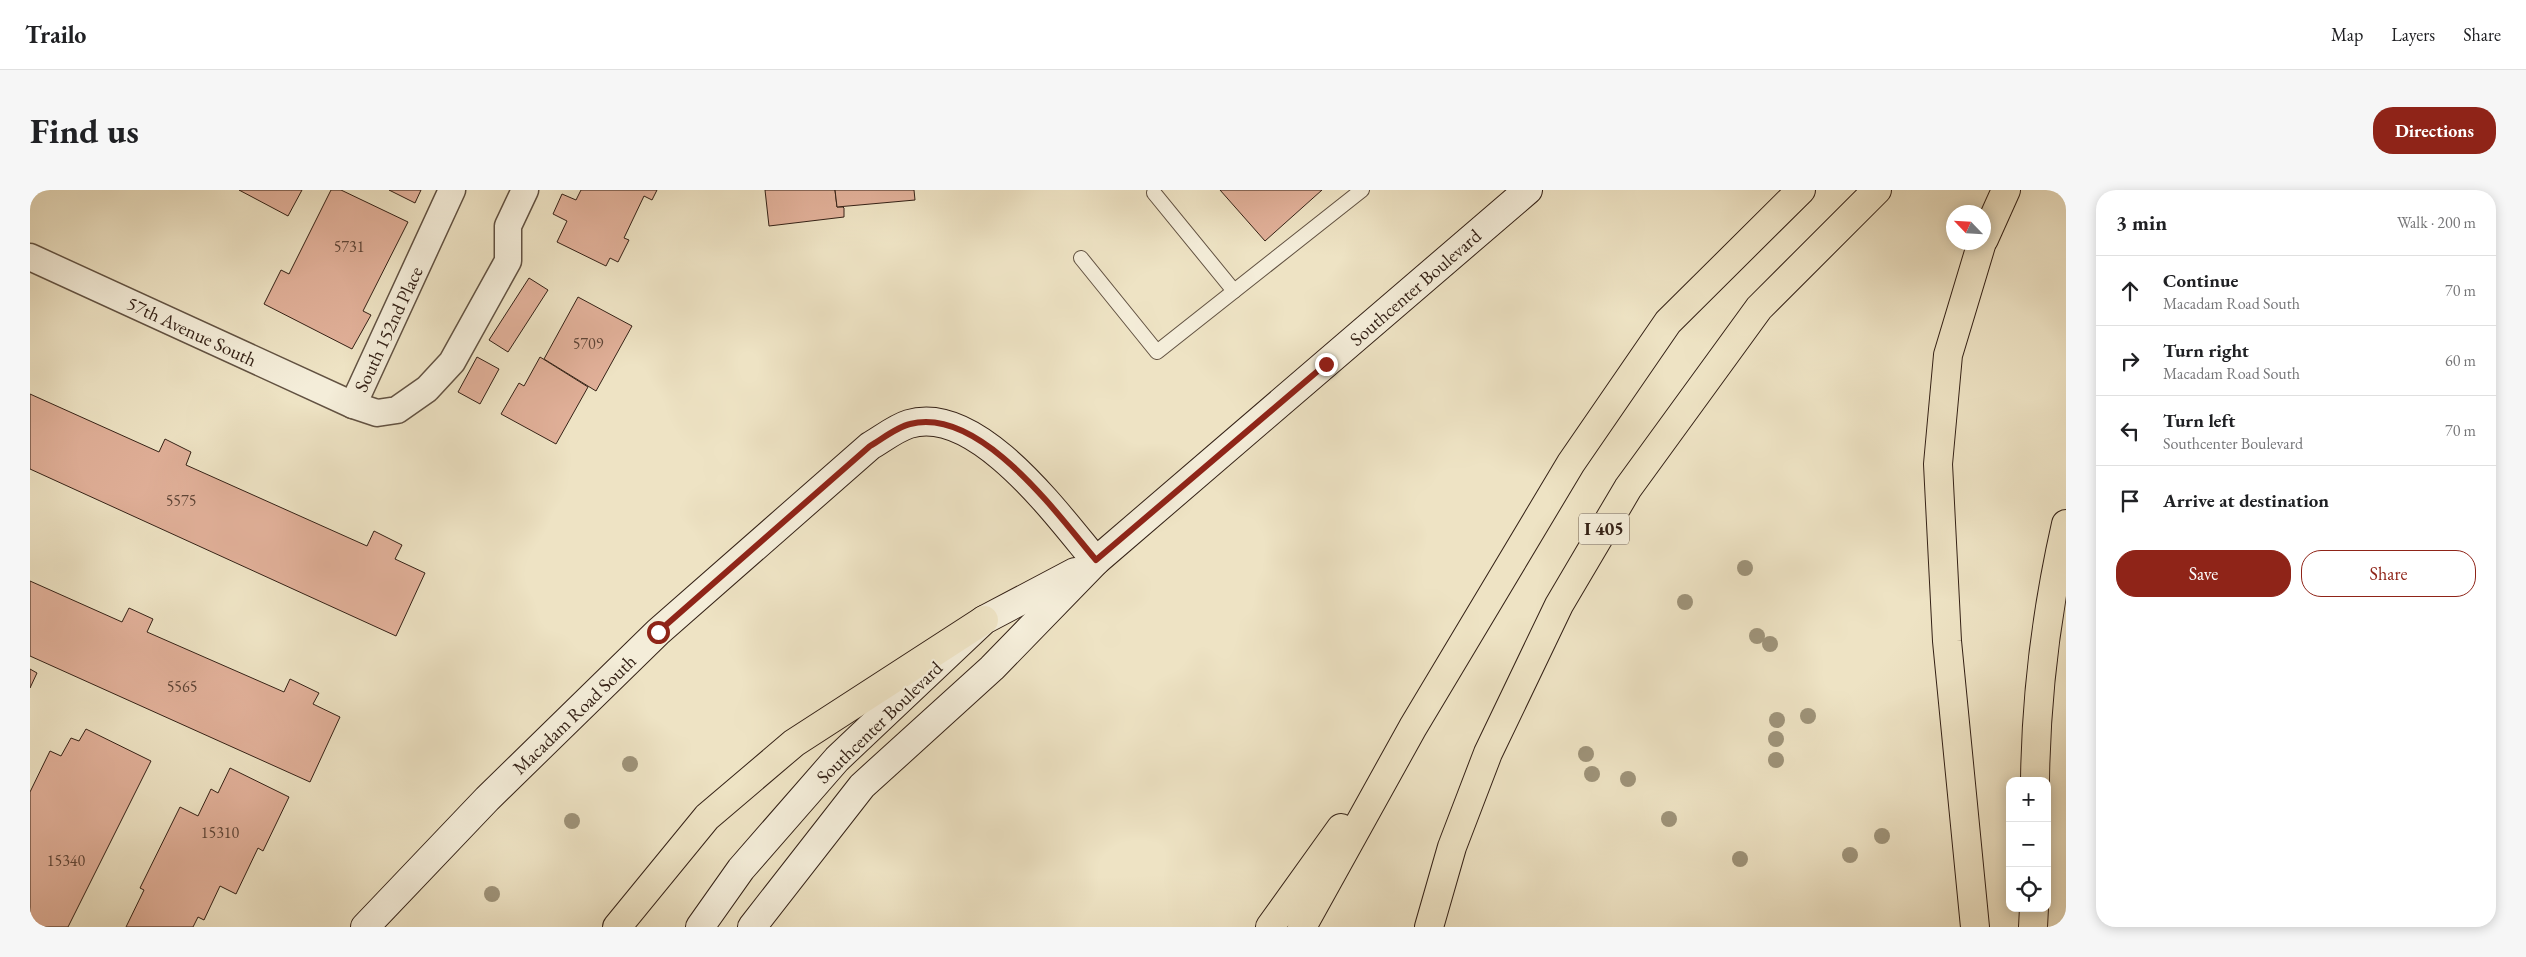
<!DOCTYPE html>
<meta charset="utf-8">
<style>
body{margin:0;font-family:"EB Garamond",serif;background:#f6f6f6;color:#202124}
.controls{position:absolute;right:15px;bottom:15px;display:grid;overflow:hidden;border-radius:10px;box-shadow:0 2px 12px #0003}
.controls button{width:45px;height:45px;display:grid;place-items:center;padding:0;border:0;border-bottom:1px solid #e0e0e0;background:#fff;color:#202124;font:25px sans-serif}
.compass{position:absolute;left:1916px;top:15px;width:45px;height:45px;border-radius:50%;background:#fff;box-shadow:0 2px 12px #0003;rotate:295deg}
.stop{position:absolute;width:15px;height:15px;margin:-11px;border:4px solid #8f2418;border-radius:50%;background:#fff}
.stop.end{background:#8f2418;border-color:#fff;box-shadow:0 1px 5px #0008}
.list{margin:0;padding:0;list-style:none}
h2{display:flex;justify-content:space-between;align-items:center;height:65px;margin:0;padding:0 20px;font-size:21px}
h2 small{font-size:16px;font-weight:400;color:#757577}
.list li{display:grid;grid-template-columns:32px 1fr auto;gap:15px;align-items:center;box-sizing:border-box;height:70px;padding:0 20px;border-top:1px solid #e0e0e0}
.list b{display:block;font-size:19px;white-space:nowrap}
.list p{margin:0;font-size:16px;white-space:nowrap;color:#757577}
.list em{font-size:16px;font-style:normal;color:#757577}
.actions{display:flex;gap:10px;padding:15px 20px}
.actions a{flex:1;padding:11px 0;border:1px solid #8f2418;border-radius:20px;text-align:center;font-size:18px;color:#8f2418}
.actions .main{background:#8f2418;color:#fff}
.icon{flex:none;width:28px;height:28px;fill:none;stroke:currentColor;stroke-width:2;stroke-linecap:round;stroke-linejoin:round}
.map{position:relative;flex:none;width:2036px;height:737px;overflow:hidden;border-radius:20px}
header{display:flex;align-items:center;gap:30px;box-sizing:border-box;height:70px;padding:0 25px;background:#fff;border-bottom:1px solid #e0e0e0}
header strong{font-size:24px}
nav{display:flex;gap:28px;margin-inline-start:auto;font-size:18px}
.intro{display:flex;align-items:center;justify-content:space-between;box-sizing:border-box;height:120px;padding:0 30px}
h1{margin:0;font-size:35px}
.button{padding:12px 22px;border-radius:20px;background:#8f2418;color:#fff;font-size:18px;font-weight:700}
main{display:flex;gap:30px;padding:0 30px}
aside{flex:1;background:#fff;border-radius:20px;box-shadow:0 2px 12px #0003}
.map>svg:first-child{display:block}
.building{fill:#e1b099;stroke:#342116}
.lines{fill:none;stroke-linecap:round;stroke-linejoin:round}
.lane-casing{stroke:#625242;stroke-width:16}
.street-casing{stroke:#625242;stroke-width:29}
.secondary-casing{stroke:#342116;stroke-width:30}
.highway-casing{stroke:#342116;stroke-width:30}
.lane{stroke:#f4edd9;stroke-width:14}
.street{stroke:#f4edd9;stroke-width:26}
.secondary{stroke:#f4edd9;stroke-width:28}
.highway{stroke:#eee3c4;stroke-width:28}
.tree{fill:#9e9379}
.route{stroke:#8f2418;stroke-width:6}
.labels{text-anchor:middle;stroke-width:4;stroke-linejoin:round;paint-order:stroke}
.number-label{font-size:16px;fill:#5f4537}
.shield{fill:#f4edd9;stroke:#6e5e50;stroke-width:1}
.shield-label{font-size:18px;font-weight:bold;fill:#342116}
.street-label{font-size:19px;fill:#342116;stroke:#f4edd9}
</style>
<header>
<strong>Trailo</strong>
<nav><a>Map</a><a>Layers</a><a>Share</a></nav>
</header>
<div class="intro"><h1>Find us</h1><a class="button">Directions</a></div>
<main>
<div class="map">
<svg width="2036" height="737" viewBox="0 0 2036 737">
<rect width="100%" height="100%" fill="#eee3c4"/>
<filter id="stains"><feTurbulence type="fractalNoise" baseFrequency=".004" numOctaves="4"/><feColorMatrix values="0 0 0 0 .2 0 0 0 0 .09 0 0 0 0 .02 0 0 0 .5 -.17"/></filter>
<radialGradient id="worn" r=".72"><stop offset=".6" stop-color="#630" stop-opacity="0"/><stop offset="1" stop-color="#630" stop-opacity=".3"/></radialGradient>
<g class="building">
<polygon points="209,0 272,0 258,26"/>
<polygon points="301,0 311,0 378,32 333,121 341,125 322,159 234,114 251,80 259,84"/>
<polygon points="359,0 391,0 385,13"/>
<polygon points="551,0 627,0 622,10 614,6 594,48 599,50 588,72 580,68 576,76 527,52 537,31 523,24 532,4 546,10"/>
<polygon points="735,0 805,0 807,17 813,17 814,18 814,27 739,36"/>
<polygon points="805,0 884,0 885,10 807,17"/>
<polygon points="1190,0 1292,0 1235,51"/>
<polygon points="499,88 518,100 478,162 459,150"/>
<polygon points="548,107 602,136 566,201 514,169"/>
<polygon points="447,167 469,179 450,214 428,202"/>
<polygon points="510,167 558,197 526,254 471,224 489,193 494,196"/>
<polygon points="0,204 129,262 135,249 161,262 156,275 337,356 344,341 372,355 365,369 395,383 366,446 0,279"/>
<polygon points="0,391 92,432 99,418 123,429 117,442 254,502 260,489 289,503 283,514 310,527 280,592 0,466"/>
<polygon points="0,479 7,483 0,498"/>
<polygon points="56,539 121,571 38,737 0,737 0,602 20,561 31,566 41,548 49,551"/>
<polygon points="200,578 259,607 233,661 228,658 206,704 190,696 174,730 168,727 163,737 96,737 114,700 110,698 150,617 168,626 181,599 188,603"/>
</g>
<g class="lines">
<g class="lane-casing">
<g id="lane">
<polyline points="1124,3 1204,101"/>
<polyline points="1051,68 1127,162 1332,0"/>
</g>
</g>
<g class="street-casing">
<g id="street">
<polyline points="0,67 323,215 347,223 367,220 397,199 422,172 478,71 478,36 495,0"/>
<polyline points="323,215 422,0"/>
</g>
</g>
<g class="secondary-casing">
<g id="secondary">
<path d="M335 737 457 609 628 442 840 256C852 249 866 238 879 234 947 213 1028 326 1066 371"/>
<polyline points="670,737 711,679 807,569 954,430 1045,382"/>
<polyline points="722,737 832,596 962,478 1066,371 1498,0"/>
</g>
</g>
<g class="highway-casing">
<g id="highway">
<polyline points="1954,49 1976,0"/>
<path d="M2005 591C2006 505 2017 418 2036 334"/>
<polyline points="587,737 677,627 764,553 954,430"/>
<polyline points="1240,737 1311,638"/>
<polyline points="1272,737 1383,537 1541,273 1638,132 1771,0"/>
<polyline points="1399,737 1422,657 1458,563 1529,415 1598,298 1729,118 1847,0"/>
<polyline points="1945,737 1917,451 1908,274 1918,165 1952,52"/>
<polyline points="2003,737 2004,718"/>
</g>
</g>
<use href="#lane" class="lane"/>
<use href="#street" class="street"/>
<use href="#secondary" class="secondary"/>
<use href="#highway" class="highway"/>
</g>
<g class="tree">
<circle cx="1715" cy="378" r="8"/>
<circle cx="1655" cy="412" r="8"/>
<circle cx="1727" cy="446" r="8"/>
<circle cx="1740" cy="454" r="8"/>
<circle cx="1778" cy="526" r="8"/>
<circle cx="1747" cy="530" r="8"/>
<circle cx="1746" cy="549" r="8"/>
<circle cx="1556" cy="564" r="8"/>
<circle cx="1746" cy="570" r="8"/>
<circle cx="600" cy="574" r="8"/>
<circle cx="1562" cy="584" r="8"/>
<circle cx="1598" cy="589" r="8"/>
<circle cx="1639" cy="629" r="8"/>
<circle cx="542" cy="631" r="8"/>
<circle cx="1852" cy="646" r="8"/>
<circle cx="1820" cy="665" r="8"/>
<circle cx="1710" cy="669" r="8"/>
<circle cx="462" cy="704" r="8"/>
</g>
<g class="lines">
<path class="route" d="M628 442 840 256C852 249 867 237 880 234 950 216 1027 324 1066 370L1296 174"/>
</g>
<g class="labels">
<g class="number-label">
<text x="319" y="62">5731</text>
<text x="558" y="159">5709</text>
<text x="151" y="316">5575</text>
<text x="152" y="502">5565</text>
<text x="190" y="648">15310</text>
<text x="36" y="676">15340</text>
</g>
<rect class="shield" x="1549" y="323.5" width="50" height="31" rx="4"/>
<g class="shield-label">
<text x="1574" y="345">I 405</text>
</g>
<g class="street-label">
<text transform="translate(1385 97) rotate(-41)" y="7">Southcenter Boulevard</text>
<text transform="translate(358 139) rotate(-65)" y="7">South 152nd Place</text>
<text transform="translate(162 141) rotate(25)" y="7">57th Avenue South</text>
<text transform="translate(544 524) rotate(-44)" y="7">Macadam Road South</text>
<text transform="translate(849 532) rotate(-44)" y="7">Southcenter Boulevard</text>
</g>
</g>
<rect width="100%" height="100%" filter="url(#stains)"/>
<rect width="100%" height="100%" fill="url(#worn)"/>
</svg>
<div class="controls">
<button>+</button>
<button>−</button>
<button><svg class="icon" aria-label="locate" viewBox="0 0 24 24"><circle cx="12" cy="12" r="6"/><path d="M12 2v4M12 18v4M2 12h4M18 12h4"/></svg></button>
</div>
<svg class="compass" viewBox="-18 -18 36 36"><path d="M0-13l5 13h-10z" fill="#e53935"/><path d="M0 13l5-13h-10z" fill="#757577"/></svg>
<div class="stop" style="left:628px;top:442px"></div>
<div class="stop end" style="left:1296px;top:174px"></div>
</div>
<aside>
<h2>3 min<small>Walk · 200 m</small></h2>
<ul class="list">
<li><svg class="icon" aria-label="ahead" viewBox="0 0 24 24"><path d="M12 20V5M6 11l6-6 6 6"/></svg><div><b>Continue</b><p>Macadam Road South</p></div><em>70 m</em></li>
<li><svg class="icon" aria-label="right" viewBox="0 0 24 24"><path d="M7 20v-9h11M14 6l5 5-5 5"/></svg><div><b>Turn right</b><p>Macadam Road South</p></div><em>60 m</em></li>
<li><svg class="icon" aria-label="left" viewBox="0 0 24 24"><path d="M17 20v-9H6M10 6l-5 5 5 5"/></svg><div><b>Turn left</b><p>Southcenter Boulevard</p></div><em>70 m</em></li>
<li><svg class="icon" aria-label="arrive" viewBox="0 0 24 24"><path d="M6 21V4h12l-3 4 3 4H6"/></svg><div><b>Arrive at destination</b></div></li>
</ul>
<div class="actions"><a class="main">Save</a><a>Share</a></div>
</aside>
</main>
